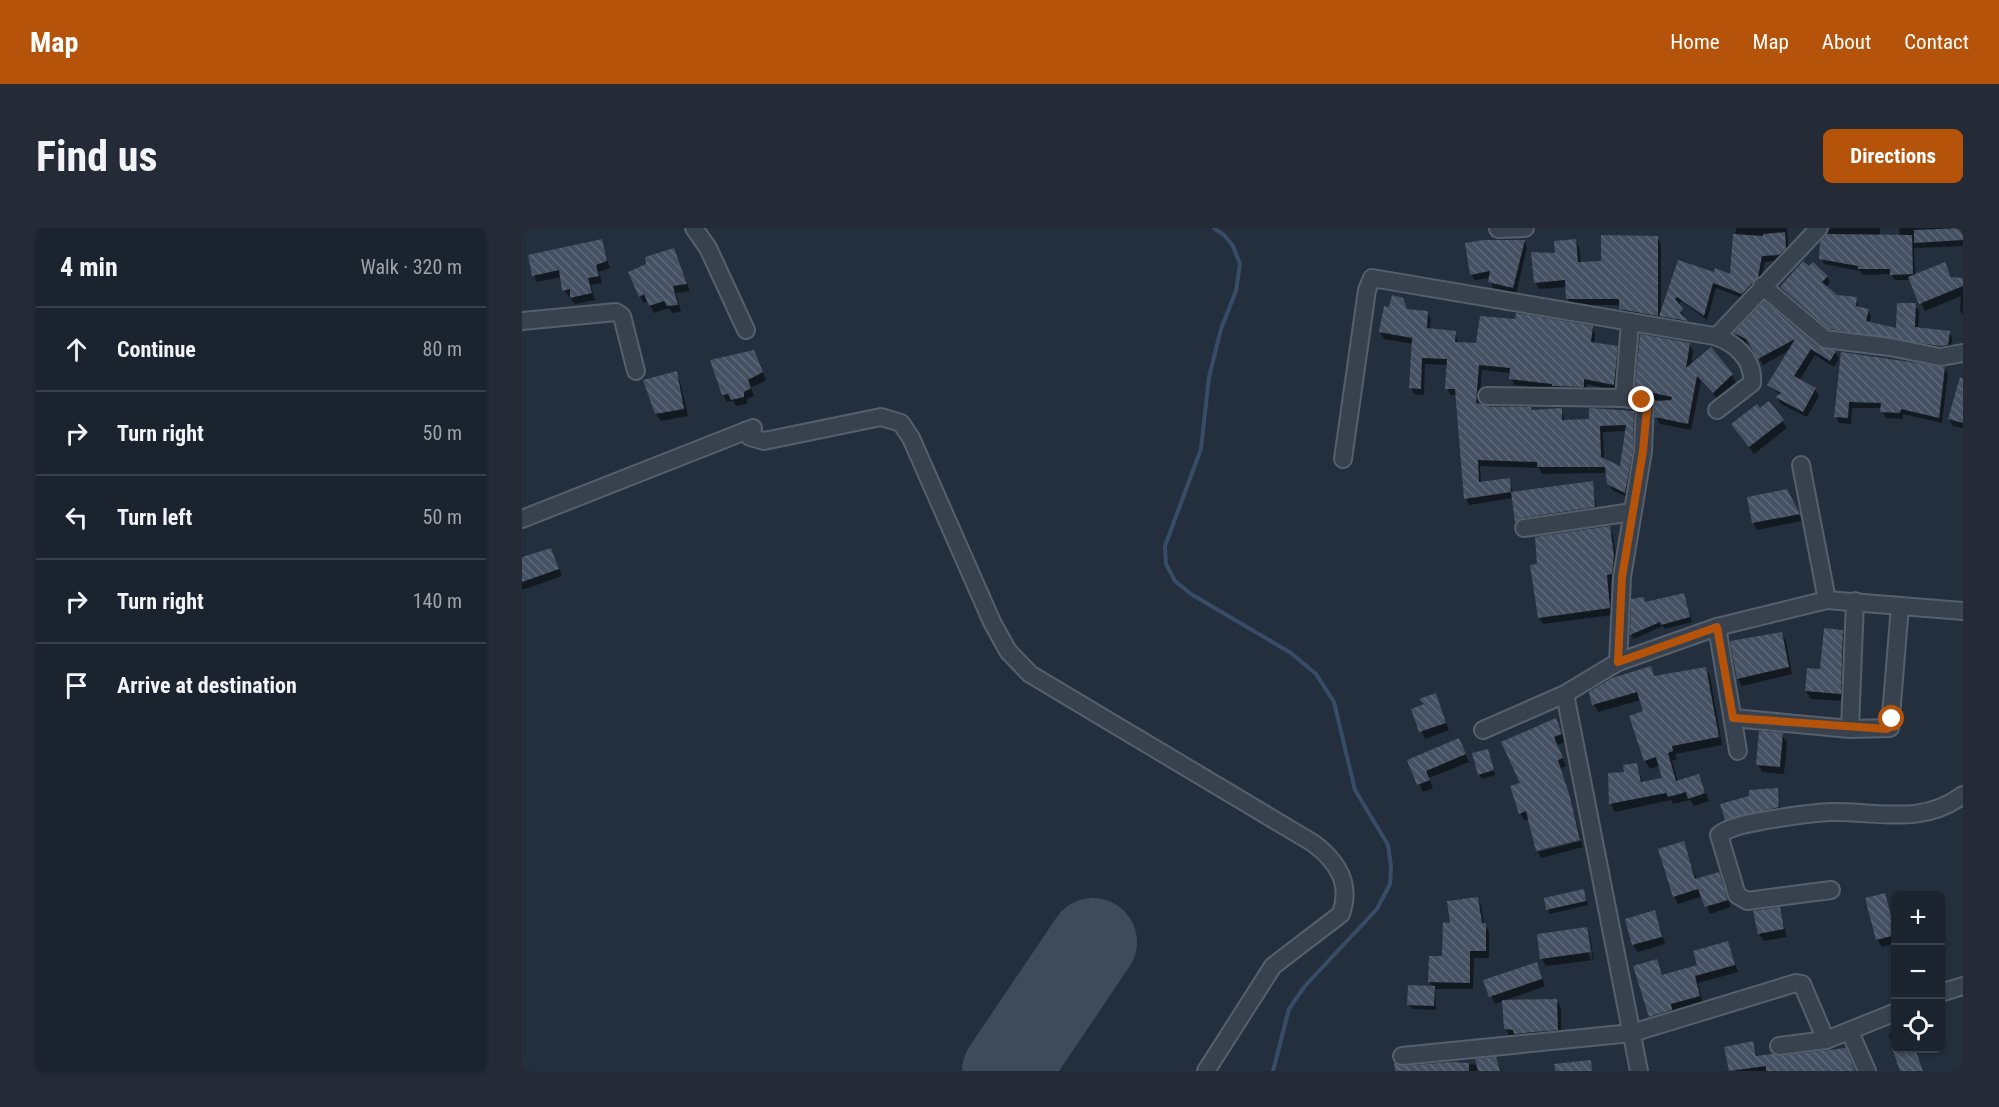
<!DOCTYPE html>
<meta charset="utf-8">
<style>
body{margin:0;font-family:"Roboto Condensed",sans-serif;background:#242b36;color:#f1f3f6}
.controls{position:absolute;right:18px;bottom:18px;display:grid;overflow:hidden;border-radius:9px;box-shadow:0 2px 4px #0004}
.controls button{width:54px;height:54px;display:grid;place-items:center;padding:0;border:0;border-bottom:2px solid #39404a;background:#1b232e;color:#f1f3f6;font:30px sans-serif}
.stop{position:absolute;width:18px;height:18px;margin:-14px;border:4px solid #b45309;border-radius:50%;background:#fff}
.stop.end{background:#b45309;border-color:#fff;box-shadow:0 2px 6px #0008}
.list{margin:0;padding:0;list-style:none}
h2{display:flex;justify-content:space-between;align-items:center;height:78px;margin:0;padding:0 24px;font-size:26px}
h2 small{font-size:20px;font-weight:400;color:#a0a4aa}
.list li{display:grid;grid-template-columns:39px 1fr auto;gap:18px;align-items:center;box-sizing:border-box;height:84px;padding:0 24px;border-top:2px solid #39404a}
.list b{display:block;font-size:22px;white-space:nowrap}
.list em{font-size:20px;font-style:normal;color:#a0a4aa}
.icon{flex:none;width:33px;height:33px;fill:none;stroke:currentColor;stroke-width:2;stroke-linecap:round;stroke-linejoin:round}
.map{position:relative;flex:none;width:1441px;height:843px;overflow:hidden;border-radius:9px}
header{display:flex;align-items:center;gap:36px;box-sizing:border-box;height:84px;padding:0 30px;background:#b45309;color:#fff}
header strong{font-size:28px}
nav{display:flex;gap:33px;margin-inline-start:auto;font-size:21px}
.intro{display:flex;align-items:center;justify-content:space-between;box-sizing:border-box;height:144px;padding:0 36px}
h1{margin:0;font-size:42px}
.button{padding:15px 27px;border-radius:9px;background:#b45309;color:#fff;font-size:21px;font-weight:700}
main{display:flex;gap:36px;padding:0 36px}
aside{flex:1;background:#1b232e;border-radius:9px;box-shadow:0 2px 4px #0004}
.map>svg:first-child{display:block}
.shadow{fill:#0007;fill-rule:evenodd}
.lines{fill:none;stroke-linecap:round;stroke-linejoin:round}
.stream{stroke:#394c67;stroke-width:4}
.runway{stroke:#3f4a5a;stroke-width:88}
.building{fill:url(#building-back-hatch);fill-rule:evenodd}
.minor-casing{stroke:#565f6c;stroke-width:20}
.minor{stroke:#38414e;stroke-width:16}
.route{stroke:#b45309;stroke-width:8}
</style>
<header>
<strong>Map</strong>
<nav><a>Home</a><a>Map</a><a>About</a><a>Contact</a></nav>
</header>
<div class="intro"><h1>Find us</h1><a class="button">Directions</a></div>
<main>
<aside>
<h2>4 min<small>Walk · 320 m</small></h2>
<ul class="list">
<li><svg class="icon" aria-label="ahead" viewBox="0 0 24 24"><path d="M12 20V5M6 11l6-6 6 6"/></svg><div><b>Continue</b></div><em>80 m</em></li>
<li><svg class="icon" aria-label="right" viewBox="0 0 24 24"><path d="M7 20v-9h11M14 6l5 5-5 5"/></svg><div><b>Turn right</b></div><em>50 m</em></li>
<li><svg class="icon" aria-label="left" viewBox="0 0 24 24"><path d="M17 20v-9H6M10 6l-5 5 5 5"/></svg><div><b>Turn left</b></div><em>50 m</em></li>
<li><svg class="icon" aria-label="right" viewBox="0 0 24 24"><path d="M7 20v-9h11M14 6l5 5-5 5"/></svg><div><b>Turn right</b></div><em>140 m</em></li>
<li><svg class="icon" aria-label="arrive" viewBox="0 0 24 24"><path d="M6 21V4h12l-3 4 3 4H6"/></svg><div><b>Arrive at destination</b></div></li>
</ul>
</aside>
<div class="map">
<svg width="1441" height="843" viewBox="0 0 1441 843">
<defs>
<pattern id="building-back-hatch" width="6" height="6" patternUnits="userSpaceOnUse" patternTransform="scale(1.5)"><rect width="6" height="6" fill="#455162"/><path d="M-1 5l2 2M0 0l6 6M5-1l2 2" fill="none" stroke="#5d6877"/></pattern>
</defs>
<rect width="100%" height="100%" fill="#242f3e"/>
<g class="shadow">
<polygon points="1214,0 1265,0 1267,26 1261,32 1243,34 1238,55 1224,71 1194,60 1185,92 1159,73 1156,77 1167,98 1142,94 1139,88 1138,94 1102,87 1098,77 1049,77 1045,70 1045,59 1017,61 1014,55 1035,27 1053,12 1057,19 1059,35 1080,35 1135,9 1139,16 1139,86 1157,33 1193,46 1209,48"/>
<polygon points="1308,0 1358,0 1358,9 1378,9 1377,0 1441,0 1441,18 1392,20 1393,48 1427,43 1430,50 1441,51 1441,87 1438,82 1439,68 1403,83 1388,52 1373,52 1369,46 1341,47 1338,43 1302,36 1299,30 1299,15"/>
<polygon points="79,13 88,40 77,44 80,55 69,57 73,72 53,76 42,62 39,49 15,54 12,48"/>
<polygon points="1002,13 1005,19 994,66 971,60 968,50 953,52 949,46"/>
<polygon points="152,22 168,63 154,65 159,84 150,85 147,80 132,85 126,73 122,75 118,68"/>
<polygon points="1305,49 1308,54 1304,59 1314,69 1334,71 1337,80 1346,82 1349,88 1347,95 1375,102 1393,77 1397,83 1396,101 1427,104 1430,110 1429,123 1312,106 1260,60"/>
<polygon points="1242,76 1296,120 1313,124 1317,131 1312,139 1293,127 1277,153 1293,161 1297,168 1285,189 1259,176 1255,169 1258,167 1247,157 1268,122 1241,137 1229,117 1218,112 1214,106"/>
<path d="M886 83 905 84 909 91 908 101 933 104 936 116 956 117 1070 99 1073 106 1072 116 1095 119 1098 125 1095 163 1065 156V165L992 157 989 145 960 142 957 178 1010 183 1039 181 1043 193 1069 192 1111 184 1115 191 1113 229 1107 270 1090 262 1085 245 1020 246 1017 240 958 238 959 255 987 252 991 265 1070 254 1075 283 997 297 992 270 947 277 944 271 935 167H929L925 160 926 137 903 136 902 167 892 166 889 160 891 116 862 111 858 104ZM1105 203 1099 240 1082 232 1081 204Z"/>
<polygon points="1167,116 1171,123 1169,138 1210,147 1214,154 1196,171 1179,153 1169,202 1138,196 1134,189 1135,172 1119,168 1115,161"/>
<polygon points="1320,125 1423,140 1426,146 1420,195 1381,186 1381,191 1363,190 1360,180 1330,180 1329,196 1317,195 1314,189"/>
<polygon points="235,131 244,152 229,160 232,168 225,171 225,176 214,178 211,173 205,174 201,167"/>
<polygon points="154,145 158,153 166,188 139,193 134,186"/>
<polygon points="1441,146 1441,200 1431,198 1427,191"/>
<polygon points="1247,175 1265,200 1232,226 1211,196"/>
<polygon points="1269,271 1280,293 1235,302 1231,294"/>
<polygon points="1087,300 1091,307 1095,336 1093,353 1089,354 1091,387 1021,396 1017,389 1017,337"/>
<polygon points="29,322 40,348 0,362 0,326 2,330"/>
<polygon points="1161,366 1170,394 1143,401 1141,398 1112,411 1109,407 1111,372 1124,376"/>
<polygon points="1320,404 1325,411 1322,473 1289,471 1284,463"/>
<polygon points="1260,406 1264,413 1270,446 1220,458 1216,451 1210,414"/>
<polygon points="1128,440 1133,449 1183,440 1188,448 1200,517 1153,526 1155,531 1150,533 1156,554 1176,547 1187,573 1172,578 1168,572 1151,576 1149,572 1093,584 1089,576 1087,546 1104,545 1115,537 1121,555 1142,552 1138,537 1128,541 1123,533 1109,489 1123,484 1119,472 1076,484 1072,476"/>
<polygon points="913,467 927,502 903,511 891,482 902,477 899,472"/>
<polygon points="1034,492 1043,514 1035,517 1044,538 1039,540 1059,610 1015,621 1007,591 1003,593 998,585 1000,556"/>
<polygon points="1260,507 1265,514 1262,546 1240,544 1236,536"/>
<polygon points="941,520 947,534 907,550 911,560 901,564 887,533"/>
<polygon points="966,523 973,547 960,551 957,546"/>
<polygon points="1255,562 1259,584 1207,596 1204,591"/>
<polygon points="1059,613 1061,619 1019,630 1016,624"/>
<polygon points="1161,615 1175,652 1196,646 1209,679 1188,686 1181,668 1156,676 1152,668"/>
<polygon points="1061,663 1066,677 1028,686 1026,681"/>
<polygon points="1362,667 1374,700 1374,715 1360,719 1355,711"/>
<polygon points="955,671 959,677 962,696 967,703 967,730 952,730 951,761 913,761 914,782 890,781 887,776 911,759 908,754 922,729 930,697"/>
<polygon points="1257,681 1265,709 1242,713 1237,706"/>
<polygon points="1132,684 1143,716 1116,724 1111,717"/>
<path d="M1064 700 1068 708 1072 732 1024 738 1020 731 1016 707ZM1064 706H1067L1071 731 1068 732Z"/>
<polygon points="1205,715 1216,744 1176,755 1181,776 1152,783 1153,789 1133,796 1128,788 1134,732 1141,748 1177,738"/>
<polygon points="1014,735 1023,758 982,773 1034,772 1039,780 1039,809 988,809 984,801 981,773 973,776 963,753"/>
<polygon points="1374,805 1374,820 1393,820 1401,843 1380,843 1367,807"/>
<polygon points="1230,815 1236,829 1327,830 1333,843 1208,843 1204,820"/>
<polygon points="974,831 979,843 874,843 929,835 956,837"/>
</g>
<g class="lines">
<polyline class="stream" points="692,0 702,7 711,18 718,36 714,63 699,101 687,149 679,221 643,318 644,336 653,353 669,366 769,425 794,446 812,474 833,562 866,617 869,638 868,656 855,681 782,759 767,781 751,843"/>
<polyline class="runway" points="484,843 571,714"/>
</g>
<g class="building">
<polygon points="1441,0 1441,12 1392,15 1392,2"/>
<polygon points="1263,4 1264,20 1257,27 1240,28 1236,49 1220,66 1191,55 1182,88 1155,69 1153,71 1161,81 1158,85 1166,93 1137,88 1156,32 1192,44 1193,40 1208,46 1211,6 1241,8 1241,6"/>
<polygon points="1305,6 1390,7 1391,46 1368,47 1368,41 1336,41 1336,38 1297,31 1298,14"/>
<polygon points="1079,7 1136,8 1136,88 1097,81 1097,71 1044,71 1043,52 1012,55 1009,24 1033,25 1032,13 1054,11 1056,34 1079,33"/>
<polygon points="80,11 85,33 74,37 77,48 66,50 70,65 48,70 48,61 40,63 37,42 10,48 6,27"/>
<polygon points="961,12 1003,12 991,60 966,54 968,43 948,47 943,15"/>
<polygon points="152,20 165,56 151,58 156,77 145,78 142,73 127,78 122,66 117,69 106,44 124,36 123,29"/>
<polygon points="1281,33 1287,38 1291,34 1306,48 1300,54 1315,67 1335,69 1334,78 1347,81 1344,93 1374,100 1375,75 1394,75 1393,99 1428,103 1426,117 1418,118 1307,101 1258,59"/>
<polygon points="1423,34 1429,49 1441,50 1441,58 1397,76 1386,49"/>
<path d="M870 67 881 70 885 81 906 83 905 100 934 103 933 114 954 115 958 88 993 91 994 85 1071 98 1069 114 1096 118 1092 157 1062 151V159L1030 158V156L987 151 988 140 957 137 954 175 969 179H1009V182L1040 180V192L1067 191V180L1112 183 1111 222 1103 265 1085 256 1083 239H1015V234L956 232 957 254 988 250 989 264 942 271 933 161H923L925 131 900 130 899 161 887 160 890 110 857 104 862 78 867 79ZM1104 197 1098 238 1079 229 1078 198Z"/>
<polygon points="1242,73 1296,119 1314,123 1308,133 1289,121 1272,148 1294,160 1281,184 1253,169 1259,165 1245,157 1273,111 1236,131 1224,111 1212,105"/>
<polygon points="1118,106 1168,115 1164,140 1189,119 1211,146 1191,165 1175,148 1166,196 1133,189 1133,173 1149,172 1150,169 1113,161"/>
<polygon points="232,122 241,144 226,152 229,160 222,164 222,169 209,172 206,166 200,167 188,132"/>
<polygon points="1319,124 1423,139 1417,190 1379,181 1378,185 1358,184 1359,175 1327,174 1326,190 1312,189"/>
<polygon points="155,143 162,181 133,186 121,152"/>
<polygon points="1438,149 1441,150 1441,195 1426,191"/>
<polygon points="1247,173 1262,192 1227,219 1209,196 1235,176 1238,180"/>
<polygon points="1071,253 1073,279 1000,290 993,294 989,264"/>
<polygon points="1265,261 1278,286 1230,295 1225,269"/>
<polygon points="1088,298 1092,328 1090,346 1085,347 1088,380 1016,390 1008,337 1015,336 1013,309"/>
<polygon points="29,320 37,341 0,354 0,329"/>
<polygon points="1162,365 1168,389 1139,397 1138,394 1108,407 1109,371 1122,369 1123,374"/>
<polygon points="1302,400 1321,402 1319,466 1283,463 1285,440 1298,441"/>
<polygon points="1260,404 1267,439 1215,451 1208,413"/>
<polygon points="1129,438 1132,448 1184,439 1197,509 1150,518 1151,523 1146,525 1154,553 1177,546 1183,565 1166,571 1164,564 1146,569 1144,565 1087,576 1086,545 1102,544 1101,537 1115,535 1119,554 1140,550 1134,529 1122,533 1107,488 1121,483 1115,464 1070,477 1067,464 1090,450"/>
<polygon points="914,465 924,495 897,504 889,481 902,476 897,471"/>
<polygon points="1034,490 1040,506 1032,509 1041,530 1036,532 1048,569 1058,612 1014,623 1004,583 997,586 988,558 998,555 979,514"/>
<polygon points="1237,503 1261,505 1258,539 1234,537"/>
<polygon points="937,510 944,526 904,543 908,552 895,557 885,532"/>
<polygon points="966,521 972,542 956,547 950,525"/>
<polygon points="1256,560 1257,579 1203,592 1198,576 1227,568 1227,562"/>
<polygon points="1162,613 1173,651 1197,644 1206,672 1183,679 1176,661 1151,669 1136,621"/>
<polygon points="1062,661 1064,673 1024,682 1022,670"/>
<polygon points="1363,665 1374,707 1354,712 1343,670"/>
<polygon points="956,669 960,695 964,695 964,723 948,723 948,755 906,754 907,728 920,728 921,694 928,695 925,673"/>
<polygon points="1258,679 1262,701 1236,706 1231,683"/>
<polygon points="1133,682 1140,709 1110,717 1103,691"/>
<polygon points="1065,699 1069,724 1018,731 1015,706"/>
<polygon points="1206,713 1213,737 1173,748 1178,768 1149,776 1150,782 1127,789 1111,738 1135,731 1140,747 1175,737 1171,723"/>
<polygon points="1015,734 1020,751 967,769 961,752"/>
<polygon points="886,757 913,758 912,778 885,777"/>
<polygon points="1035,771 1036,802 992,806 991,802 982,801 980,772"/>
<polygon points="1231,813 1234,828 1250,826 1258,828 1324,820 1333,843 1244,843 1244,838 1207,843 1202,819"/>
<polygon points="1370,820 1393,820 1401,843 1378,843"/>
<polygon points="974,829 978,843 956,843 953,831"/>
<polygon points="1069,832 1070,843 1033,843 1032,836"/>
<polygon points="929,834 947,835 947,843 873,843 872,835 881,838"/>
</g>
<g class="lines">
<g class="minor-casing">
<g id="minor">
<polyline points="172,0 186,20 224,102"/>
<polyline points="976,1 1003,0"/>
<polyline points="1240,58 1303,111 1368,119 1418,129 1441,125"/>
<polyline points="0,93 94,84 100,88 114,143"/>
<path d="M1192 108C1212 114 1232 131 1230 155L1195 182"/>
<polyline points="965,168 1102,170 1123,174 1121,223 1100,349 1096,434"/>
<polyline points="1102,170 1108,95"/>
<path d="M223 203 228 209 242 213 359 189 379 195 389 210 470 394 486 423 508 446 791 615C815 633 830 655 819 686L751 738 684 843"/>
<polyline points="821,231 845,62 850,50 1192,108 1197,106 1297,0"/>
<polyline points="1279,237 1305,372"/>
<polyline points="0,291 231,200"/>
<polyline points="1002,300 1110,284"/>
<polyline points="1195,399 1216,523"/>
<polyline points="1043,466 1117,843"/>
<polyline points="1211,490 1328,501 1368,500 1378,378"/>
<polyline points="1328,501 1333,373"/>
<polyline points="961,502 1043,466 1096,434 1195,399 1305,372 1441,383"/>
<path d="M1309 662 1225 673 1215 667 1197 607C1207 599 1227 595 1240 593 1262 589 1285 585 1308 584 1356 583 1400 598 1441 567"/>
<polyline points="1418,765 1441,758"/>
<polyline points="1328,804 1345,843"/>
<polyline points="1257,818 1304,812 1374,784"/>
<polyline points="880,828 1110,805 1274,755 1280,756 1304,812"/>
</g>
</g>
<use href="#minor" class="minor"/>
</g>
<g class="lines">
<polyline class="route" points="1120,172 1125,180 1121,223 1100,349 1096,434 1195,399 1211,490 1365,501 1370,497 1370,491"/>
</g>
</svg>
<div class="controls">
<button>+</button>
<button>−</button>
<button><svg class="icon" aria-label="locate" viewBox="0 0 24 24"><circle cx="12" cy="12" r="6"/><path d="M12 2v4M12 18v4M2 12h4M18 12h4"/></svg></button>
</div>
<div class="stop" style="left:1370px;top:491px"></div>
<div class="stop end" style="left:1120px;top:172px"></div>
</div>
</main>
